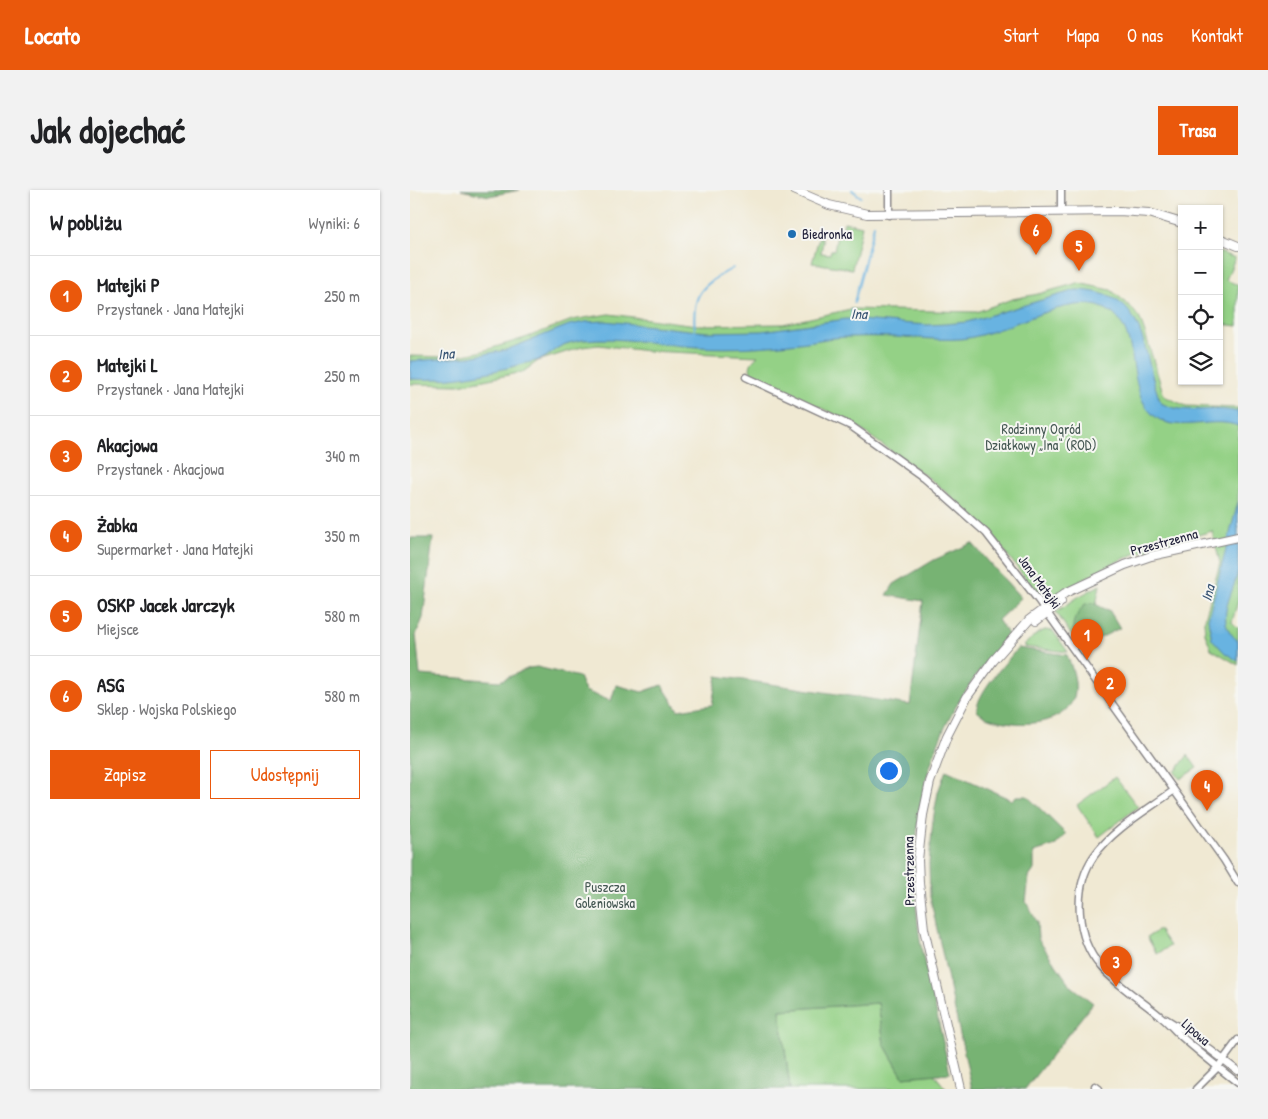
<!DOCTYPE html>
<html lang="pl">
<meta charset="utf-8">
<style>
body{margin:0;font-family:"Patrick Hand",sans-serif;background:#f2f2f2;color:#202124}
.controls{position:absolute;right:15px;top:15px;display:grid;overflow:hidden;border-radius:0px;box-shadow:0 1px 4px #0004}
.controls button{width:45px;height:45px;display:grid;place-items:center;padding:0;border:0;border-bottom:1px solid #e0e0e0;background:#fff;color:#202124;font:25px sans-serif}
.you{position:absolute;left:478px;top:580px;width:18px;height:18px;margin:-12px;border:4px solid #fff;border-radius:50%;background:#1a73e8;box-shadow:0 0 0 8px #1a73e833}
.badge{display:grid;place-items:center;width:32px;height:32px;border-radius:50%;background:#ea580c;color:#fff;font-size:16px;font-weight:700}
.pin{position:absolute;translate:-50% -41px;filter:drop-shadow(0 1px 2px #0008)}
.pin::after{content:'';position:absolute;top:26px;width:18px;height:15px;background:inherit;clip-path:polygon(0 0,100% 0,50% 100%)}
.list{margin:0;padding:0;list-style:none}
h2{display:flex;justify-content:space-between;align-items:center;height:65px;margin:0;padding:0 20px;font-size:21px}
h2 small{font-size:16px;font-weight:400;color:#757577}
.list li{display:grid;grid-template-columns:32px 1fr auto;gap:15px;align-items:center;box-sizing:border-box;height:80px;padding:0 20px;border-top:1px solid #e0e0e0}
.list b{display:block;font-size:19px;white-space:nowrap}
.list p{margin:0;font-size:16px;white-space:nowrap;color:#757577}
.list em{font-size:16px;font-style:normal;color:#757577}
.actions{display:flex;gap:10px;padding:15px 20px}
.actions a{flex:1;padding:11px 0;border:1px solid #ea580c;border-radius:0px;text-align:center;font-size:18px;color:#ea580c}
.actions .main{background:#ea580c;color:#fff}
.icon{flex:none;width:28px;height:28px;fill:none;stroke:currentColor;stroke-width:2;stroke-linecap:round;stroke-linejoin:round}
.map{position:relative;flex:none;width:828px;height:899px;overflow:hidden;border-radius:0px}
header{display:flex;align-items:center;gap:30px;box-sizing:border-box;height:70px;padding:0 25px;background:#ea580c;color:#fff}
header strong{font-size:24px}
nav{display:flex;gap:28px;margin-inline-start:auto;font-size:18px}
.intro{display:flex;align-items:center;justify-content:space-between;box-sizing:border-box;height:120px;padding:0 30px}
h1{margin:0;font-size:35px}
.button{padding:12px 22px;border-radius:0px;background:#ea580c;color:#fff;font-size:18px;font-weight:700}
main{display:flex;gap:30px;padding:0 30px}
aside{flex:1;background:#fff;border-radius:0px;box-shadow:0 1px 4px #0004}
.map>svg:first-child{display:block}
.green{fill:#94d186;stroke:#5b7a60}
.forest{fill:#77b373;stroke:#4c6a57}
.water{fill:#68b3e1;stroke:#456a8e}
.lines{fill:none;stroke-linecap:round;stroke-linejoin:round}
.stream{stroke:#68b3e1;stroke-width:2}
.minor-casing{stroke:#898687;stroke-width:9}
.tertiary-casing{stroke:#898687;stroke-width:10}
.minor{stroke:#fff;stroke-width:6}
.tertiary{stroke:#fff;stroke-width:8}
.poi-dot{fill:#1f6fb2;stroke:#f6f6f2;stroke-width:2}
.labels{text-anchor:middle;stroke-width:4;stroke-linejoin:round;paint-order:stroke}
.poi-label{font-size:14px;fill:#22223b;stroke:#f6f6f2;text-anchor:start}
.park-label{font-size:14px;fill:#445752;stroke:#f6f6f2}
.street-label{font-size:14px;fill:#22223b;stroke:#f6f6f2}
.water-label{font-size:15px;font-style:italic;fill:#3a5575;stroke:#f6f6f2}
</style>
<header>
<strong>Locato</strong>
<nav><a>Start</a><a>Mapa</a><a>O nas</a><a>Kontakt</a></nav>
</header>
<div class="intro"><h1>Jak dojechać</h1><a class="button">Trasa</a></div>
<main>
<aside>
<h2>W pobliżu<small>Wyniki: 6</small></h2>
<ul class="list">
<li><span class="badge">1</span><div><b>Matejki P</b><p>Przystanek · Jana Matejki</p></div><em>250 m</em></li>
<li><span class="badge">2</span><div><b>Matejki L</b><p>Przystanek · Jana Matejki</p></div><em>250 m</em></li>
<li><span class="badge">3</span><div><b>Akacjowa</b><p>Przystanek · Akacjowa</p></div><em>340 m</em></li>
<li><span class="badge">4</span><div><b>Żabka</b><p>Supermarket · Jana Matejki</p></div><em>350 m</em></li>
<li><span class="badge">5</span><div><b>OSKP Jacek Jarczyk</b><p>Miejsce</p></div><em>580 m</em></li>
<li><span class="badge">6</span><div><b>ASG</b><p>Sklep · Wojska Polskiego</p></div><em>580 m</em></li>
</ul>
<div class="actions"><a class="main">Zapisz</a><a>Udostępnij</a></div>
</aside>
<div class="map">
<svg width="828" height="899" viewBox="0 0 828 899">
<rect width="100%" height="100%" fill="#f6f6f2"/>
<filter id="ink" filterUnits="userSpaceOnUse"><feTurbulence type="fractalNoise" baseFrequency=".02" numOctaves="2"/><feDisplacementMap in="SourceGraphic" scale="10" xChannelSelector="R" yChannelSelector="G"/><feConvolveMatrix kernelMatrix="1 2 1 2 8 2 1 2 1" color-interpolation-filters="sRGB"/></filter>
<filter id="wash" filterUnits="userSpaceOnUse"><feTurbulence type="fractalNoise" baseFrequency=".0096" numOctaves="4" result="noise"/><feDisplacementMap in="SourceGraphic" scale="20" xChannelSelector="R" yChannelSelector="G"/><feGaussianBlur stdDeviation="1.12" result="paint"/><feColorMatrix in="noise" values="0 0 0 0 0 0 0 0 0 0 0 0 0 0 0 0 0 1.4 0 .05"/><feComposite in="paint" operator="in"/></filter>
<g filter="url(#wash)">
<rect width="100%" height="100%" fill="#f0e9d3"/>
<g class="green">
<polygon points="434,32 452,36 442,79 402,73 409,47 412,47 412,51 413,51 411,63 420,64 421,60 424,60 428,41 432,41"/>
<polygon points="809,62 825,68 816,90 828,95 828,136 809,134"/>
<path d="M668 93 701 100 721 117 730 129 736 146 754 206 776 216 828 218V411L822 432 828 438V475L801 459 795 443 794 432 810 373 802 341 727 363 695 377 638 410 631 409 580 342 527 294 439 231 342 186C338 176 341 172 348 166L237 161 189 155 172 157 128 171 113 182 49 195 0 194V166L41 167 69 162 115 148 162 130 199 124 287 135 373 134 441 119 566 122 602 109 628 104Z"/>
<path d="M690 395 686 415 682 413 664 442C669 447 673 451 670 458L646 422 668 407Z"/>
<polygon points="635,440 643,441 658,462 615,457 615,454 628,443"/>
<polygon points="778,565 787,578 770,589 765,582"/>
<polygon points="705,587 728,617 689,647 667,615"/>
<polygon points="749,740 760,756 747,764 737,747"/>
<polygon points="468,813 474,854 493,887 524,884 536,899 380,899 370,820"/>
</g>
<g class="forest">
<polygon points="51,0 110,0 79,6"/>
<path d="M0 348H23L13 428 6 445 10 485 90 491 119 478 127 477 169 487 175 501 201 511 206 495 232 502 252 495 268 520 302 515 307 486 500 515 513 411 477 405 484 394 524 370 562 353 611 408 588 430 598 444C581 465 565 486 551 508 506 580 498 667 510 750 512 765 516 779 520 794 527 824 533 853 540 883L493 887 474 854 468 813 370 820 380 899H0Z"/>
<path d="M682 413C689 415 693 419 699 420L710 438 670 458C674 447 662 445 663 436 663 428 671 420 675 414Z"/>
<path d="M608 458 657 465C662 477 668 493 664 507 655 533 619 536 596 532 585 530 576 529 567 521 565 505 597 471 608 458Z"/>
<polygon points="536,580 602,610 606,606 617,606 656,644 646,655 624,662 624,680 619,687 616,712 627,732 628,749 660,795 683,813 615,899 562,899 520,707 519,673 523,630 528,602"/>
</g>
<g class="water">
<path d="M666 100C741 102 730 162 751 213 775 226 803 215 828 222V236C804 226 768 243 747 228 710 203 738 131 688 116 651 106 590 146 550 149 537 150 523 149 509 148 486 147 463 146 440 147 423 147 406 151 389 153 356 157 322 159 288 157 250 155 211 146 173 150 166 151 157 153 151 156 144 159 139 166 132 169 123 172 114 173 105 176 71 185 35 191 0 189V171L60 167 96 160 159 135 175 132 195 131 297 142 352 141 436 129 517 135 536 134 557 132Z"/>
<path d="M828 312C828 332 828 360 828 379 824 406 802 429 828 451V471L815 463 802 449 798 429Z"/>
</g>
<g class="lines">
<g class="stream">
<polyline points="442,0 451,7"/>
<polyline points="444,113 464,35"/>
<polyline points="441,130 442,120"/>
<path d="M285 142C281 103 291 96 323 78"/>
</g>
</g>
</g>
<g filter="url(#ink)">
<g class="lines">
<g class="minor-casing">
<g id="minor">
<polyline points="651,0 651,21"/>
<polyline points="479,25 479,0"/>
<polyline points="336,187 441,236 514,288 576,343 628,410 814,670 828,693"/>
<path d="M763 601C736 621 703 639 684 666 662 698 666 749 691 777 708 796 731 810 750 826 758 832 764 840 772 847 790 863 809 878 828 893"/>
<polyline points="756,829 777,842 828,881"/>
<polyline points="685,896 689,899"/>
<polyline points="786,899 808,877 828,850"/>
</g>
</g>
<g class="tertiary-casing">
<g id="tertiary">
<polyline points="384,0 419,15 457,24 709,21 739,23 772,33"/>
<polyline points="809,48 828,56"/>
<polyline points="626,431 651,412"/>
<polyline points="551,899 514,739 509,693 508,670 513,625 520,592 537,546 557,507 583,471 619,430 655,403 715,375 741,366 828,347"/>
</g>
</g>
<use href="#minor" class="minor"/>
<use href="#tertiary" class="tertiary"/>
</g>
</g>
<circle class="poi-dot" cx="382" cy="44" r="5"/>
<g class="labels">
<g class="poi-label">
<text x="392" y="49">Biedronka</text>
</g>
<g class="park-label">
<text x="631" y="244">Rodzinny Ogród<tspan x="631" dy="16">Działkowy „Ina“ (ROD)</tspan></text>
<text x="195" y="702">Puszcza<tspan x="195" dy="16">Goleniowska</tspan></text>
</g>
<g class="street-label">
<text transform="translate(754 352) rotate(-15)" y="5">Przestrzenna</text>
<text transform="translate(630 392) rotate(54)" y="5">Jana Matejki</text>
<text transform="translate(499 681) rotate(-91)" y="5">Przestrzenna</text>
<text transform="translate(786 842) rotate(41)" y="5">Lipowa</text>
</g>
<g class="water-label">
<text transform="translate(449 124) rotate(1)" y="5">Ina</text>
<text transform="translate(36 164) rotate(-4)" y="5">Ina</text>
<text transform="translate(798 403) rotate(-76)" y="5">Ina</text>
</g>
</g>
</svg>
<div class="controls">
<button>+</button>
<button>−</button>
<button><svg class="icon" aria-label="locate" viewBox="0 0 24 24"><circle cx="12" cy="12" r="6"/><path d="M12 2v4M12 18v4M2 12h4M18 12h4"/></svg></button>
<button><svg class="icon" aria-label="layers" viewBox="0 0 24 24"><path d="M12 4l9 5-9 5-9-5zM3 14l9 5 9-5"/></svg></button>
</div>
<div class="you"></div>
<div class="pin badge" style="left:677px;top:470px">1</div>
<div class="pin badge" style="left:700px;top:518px">2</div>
<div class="pin badge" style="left:706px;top:797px">3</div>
<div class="pin badge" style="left:797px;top:621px">4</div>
<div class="pin badge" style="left:669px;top:81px">5</div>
<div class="pin badge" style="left:626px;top:65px">6</div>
</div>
</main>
